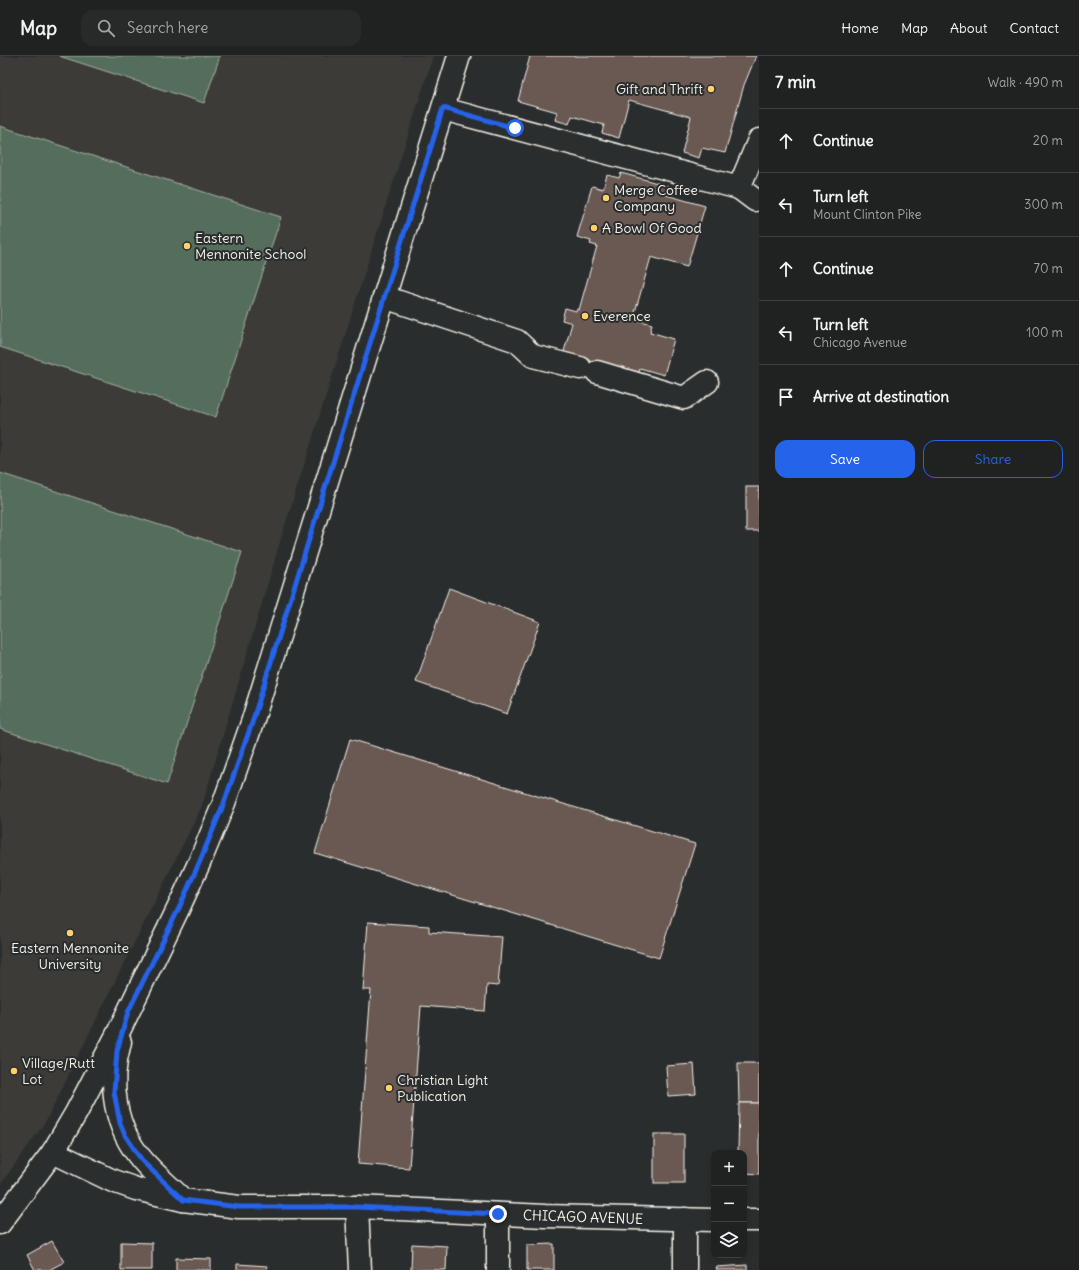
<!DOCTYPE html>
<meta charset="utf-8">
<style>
body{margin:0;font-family:Delius,sans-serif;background:#282a2a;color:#f1f3f6}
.controls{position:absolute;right:12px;bottom:12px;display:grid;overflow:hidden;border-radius:8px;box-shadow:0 2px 6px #0003}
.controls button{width:36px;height:36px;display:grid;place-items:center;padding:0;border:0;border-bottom:1px solid #3d3f40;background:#202222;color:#f1f3f6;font:20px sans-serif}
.stop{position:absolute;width:12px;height:12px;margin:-9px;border:3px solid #2563eb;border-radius:50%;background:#fff}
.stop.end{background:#2563eb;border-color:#fff;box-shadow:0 1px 4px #0008}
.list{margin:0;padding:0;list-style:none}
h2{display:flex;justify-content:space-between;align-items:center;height:52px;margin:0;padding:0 16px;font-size:17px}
h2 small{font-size:13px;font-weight:400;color:#a2a4a5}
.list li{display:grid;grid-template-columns:26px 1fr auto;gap:12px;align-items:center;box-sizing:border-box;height:64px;padding:0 16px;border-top:1px solid #3d3f40}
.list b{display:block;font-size:15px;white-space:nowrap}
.list p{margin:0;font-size:13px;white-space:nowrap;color:#a2a4a5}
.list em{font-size:13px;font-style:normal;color:#a2a4a5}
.actions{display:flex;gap:8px;padding:12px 16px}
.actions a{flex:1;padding:9px 0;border:1px solid #2563eb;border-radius:12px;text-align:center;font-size:14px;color:#2563eb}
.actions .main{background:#2563eb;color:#fff}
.icon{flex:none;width:22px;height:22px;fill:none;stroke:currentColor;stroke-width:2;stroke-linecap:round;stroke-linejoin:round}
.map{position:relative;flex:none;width:759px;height:1214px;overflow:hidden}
header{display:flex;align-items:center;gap:24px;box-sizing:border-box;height:56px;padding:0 20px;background:#202222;border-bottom:1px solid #3d3f40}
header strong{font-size:19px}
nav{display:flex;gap:22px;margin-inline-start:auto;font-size:14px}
.search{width:280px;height:36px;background:#282a2a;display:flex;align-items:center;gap:10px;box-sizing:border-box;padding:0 14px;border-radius:12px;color:#a2a4a5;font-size:15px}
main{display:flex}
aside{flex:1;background:#202222}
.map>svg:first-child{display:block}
.built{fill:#3d3a39}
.green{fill:#556e5b;stroke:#a4b0a2}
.building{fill:#6a5952;stroke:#f4f1e8}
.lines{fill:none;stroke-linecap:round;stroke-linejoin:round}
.minor-casing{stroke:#f4f1e8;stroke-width:25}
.minor{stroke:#2a2d2e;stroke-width:22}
.route{stroke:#2563eb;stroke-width:5}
.poi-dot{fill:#ffd166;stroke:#2a2d2e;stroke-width:1.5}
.labels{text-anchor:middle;stroke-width:4;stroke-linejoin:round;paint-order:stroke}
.poi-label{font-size:14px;fill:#f4f1e8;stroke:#2a2d2e;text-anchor:start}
.street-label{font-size:14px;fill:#f4f1e8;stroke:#2a2d2e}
</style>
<header>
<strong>Map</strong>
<div class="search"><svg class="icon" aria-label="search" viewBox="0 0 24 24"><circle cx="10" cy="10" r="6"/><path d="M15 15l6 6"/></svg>Search here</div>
<nav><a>Home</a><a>Map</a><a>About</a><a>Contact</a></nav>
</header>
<main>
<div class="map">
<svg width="759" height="1214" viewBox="0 0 759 1214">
<rect width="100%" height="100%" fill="#2a2d2e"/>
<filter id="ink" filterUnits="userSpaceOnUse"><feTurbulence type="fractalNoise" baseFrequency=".025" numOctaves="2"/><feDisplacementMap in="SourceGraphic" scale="8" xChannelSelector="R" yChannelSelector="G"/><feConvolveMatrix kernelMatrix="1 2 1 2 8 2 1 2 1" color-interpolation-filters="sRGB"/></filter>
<g filter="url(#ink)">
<polygon class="built" points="0,0 433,0 283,476 202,750 46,1065 0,1129 0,380 25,388 0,380"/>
<g class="green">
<polygon points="59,0 220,0 204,47"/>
<polygon points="0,70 281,161 216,361 0,291"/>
<polygon points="0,417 242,496 167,728 0,673"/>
</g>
<g class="building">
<polygon points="530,0 756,0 744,29 725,97 702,92 699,102 682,97 691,61 629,44 619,82 602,77 604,69 572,60 569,68 555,64 557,56 518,45"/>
<polygon points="621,117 668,130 666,139 705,150 687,211 651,201 633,263 652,268 650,276 674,283 664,319 640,312 638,320 563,299 572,267 562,264 565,252 576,255 577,253 579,254 597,190 590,188 591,185 577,181 592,130 603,133 607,119 619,122"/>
<rect x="746" y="431" width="13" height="44"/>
<polygon points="449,532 540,566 507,658 416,626"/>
<polygon points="350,683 695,788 659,902 315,797"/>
<polygon points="368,866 429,870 429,876 502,881 498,930 487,929 485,955 421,950 409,1112 358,1108 371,934 363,934"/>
<polygon points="738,1007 759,1007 759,1047 739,1047"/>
<polygon points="694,1008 696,1038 668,1040 666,1010"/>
<polygon points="739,1047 759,1047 759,1118 744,1117 744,1097 738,1097"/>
<rect x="654" y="1078" width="30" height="49"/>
<polygon points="52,1185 64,1206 49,1214 35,1214 27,1199"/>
<polygon points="121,1186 152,1187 152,1214 121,1214"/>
<polygon points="412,1188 447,1190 446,1214 411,1214"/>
<polygon points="554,1188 554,1214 527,1214 527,1189"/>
<polygon points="176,1202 211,1203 211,1214 176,1214"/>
<polygon points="237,1208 267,1210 267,1214 237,1214"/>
<polygon points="747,1209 747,1214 717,1214 716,1211"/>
</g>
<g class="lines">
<g class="minor-casing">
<g id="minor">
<polyline points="443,53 739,132 759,84"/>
<polyline points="739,132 755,144"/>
<polyline points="384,241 517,285 533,300 580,312"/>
<polyline points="597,316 684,342 707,326"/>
<path d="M120 986C108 1028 114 1072 143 1105 155 1119 170 1131 183 1144"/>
<polyline points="53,1096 113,1125 136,1133 183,1144 239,1151 357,1151 545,1160 714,1164"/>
<polyline points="357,1151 360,1214"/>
<polyline points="498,1158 498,1214"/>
<polyline points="685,1163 685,1214"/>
<polyline points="744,1164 759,1164"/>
<polyline points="0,1167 53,1096 76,1057 118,977 179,851 200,805 224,747 252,667 459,0"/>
</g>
</g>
<use href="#minor" class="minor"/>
</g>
</g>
<g class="lines" filter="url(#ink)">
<polyline class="route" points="498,1158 357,1151 239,1151 183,1144 143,1106 125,1079 120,1067 114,1036 117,995 128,956 179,852 200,805 224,747 252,667 443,52 515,72"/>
</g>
<g class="poi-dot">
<circle cx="711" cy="33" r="4"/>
<circle cx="606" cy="142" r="4"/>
<circle cx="594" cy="172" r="4"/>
<circle cx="187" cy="190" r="4"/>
<circle cx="585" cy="260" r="4"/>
<circle cx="70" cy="877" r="4"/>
<circle cx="14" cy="1015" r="4"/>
<circle cx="389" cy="1032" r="4"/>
</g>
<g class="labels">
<g class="poi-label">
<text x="703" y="38" text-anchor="end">Gift and Thrift</text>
<text x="614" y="139">Merge Coffee<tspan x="614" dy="16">Company</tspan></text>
<text x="602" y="177">A Bowl Of Good</text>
<text x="195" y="187">Eastern<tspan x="195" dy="16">Mennonite School</tspan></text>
<text x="593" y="265">Everence</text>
<text x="70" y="897" text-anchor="middle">Eastern Mennonite<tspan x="70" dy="16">University</tspan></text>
<text x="22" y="1012">Village/Rutt<tspan x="22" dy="16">Lot</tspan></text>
<text x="397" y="1029">Christian Light<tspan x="397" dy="16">Publication</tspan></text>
</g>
<g class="street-label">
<text transform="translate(583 1161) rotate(2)" y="5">CHICAGO AVENUE</text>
</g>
</g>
</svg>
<div class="controls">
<button>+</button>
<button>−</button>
<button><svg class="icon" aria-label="layers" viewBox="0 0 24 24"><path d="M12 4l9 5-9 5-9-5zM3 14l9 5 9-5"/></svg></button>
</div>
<div class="stop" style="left:515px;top:72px"></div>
<div class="stop end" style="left:498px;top:1158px"></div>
</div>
<aside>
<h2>7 min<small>Walk · 490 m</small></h2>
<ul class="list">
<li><svg class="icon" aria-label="ahead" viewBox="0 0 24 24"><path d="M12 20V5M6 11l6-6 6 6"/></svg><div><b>Continue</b></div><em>20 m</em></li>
<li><svg class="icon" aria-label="left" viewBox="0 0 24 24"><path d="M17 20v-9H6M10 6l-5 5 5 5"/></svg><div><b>Turn left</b><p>Mount Clinton Pike</p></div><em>300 m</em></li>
<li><svg class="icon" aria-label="ahead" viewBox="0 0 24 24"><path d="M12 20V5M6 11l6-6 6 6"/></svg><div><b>Continue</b></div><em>70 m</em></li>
<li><svg class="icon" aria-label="left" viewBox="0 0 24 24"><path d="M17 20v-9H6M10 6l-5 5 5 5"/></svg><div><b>Turn left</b><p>Chicago Avenue</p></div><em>100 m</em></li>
<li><svg class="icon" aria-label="arrive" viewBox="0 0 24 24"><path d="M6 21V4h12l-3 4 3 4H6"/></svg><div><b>Arrive at destination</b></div></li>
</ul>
<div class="actions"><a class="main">Save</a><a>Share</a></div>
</aside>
</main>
